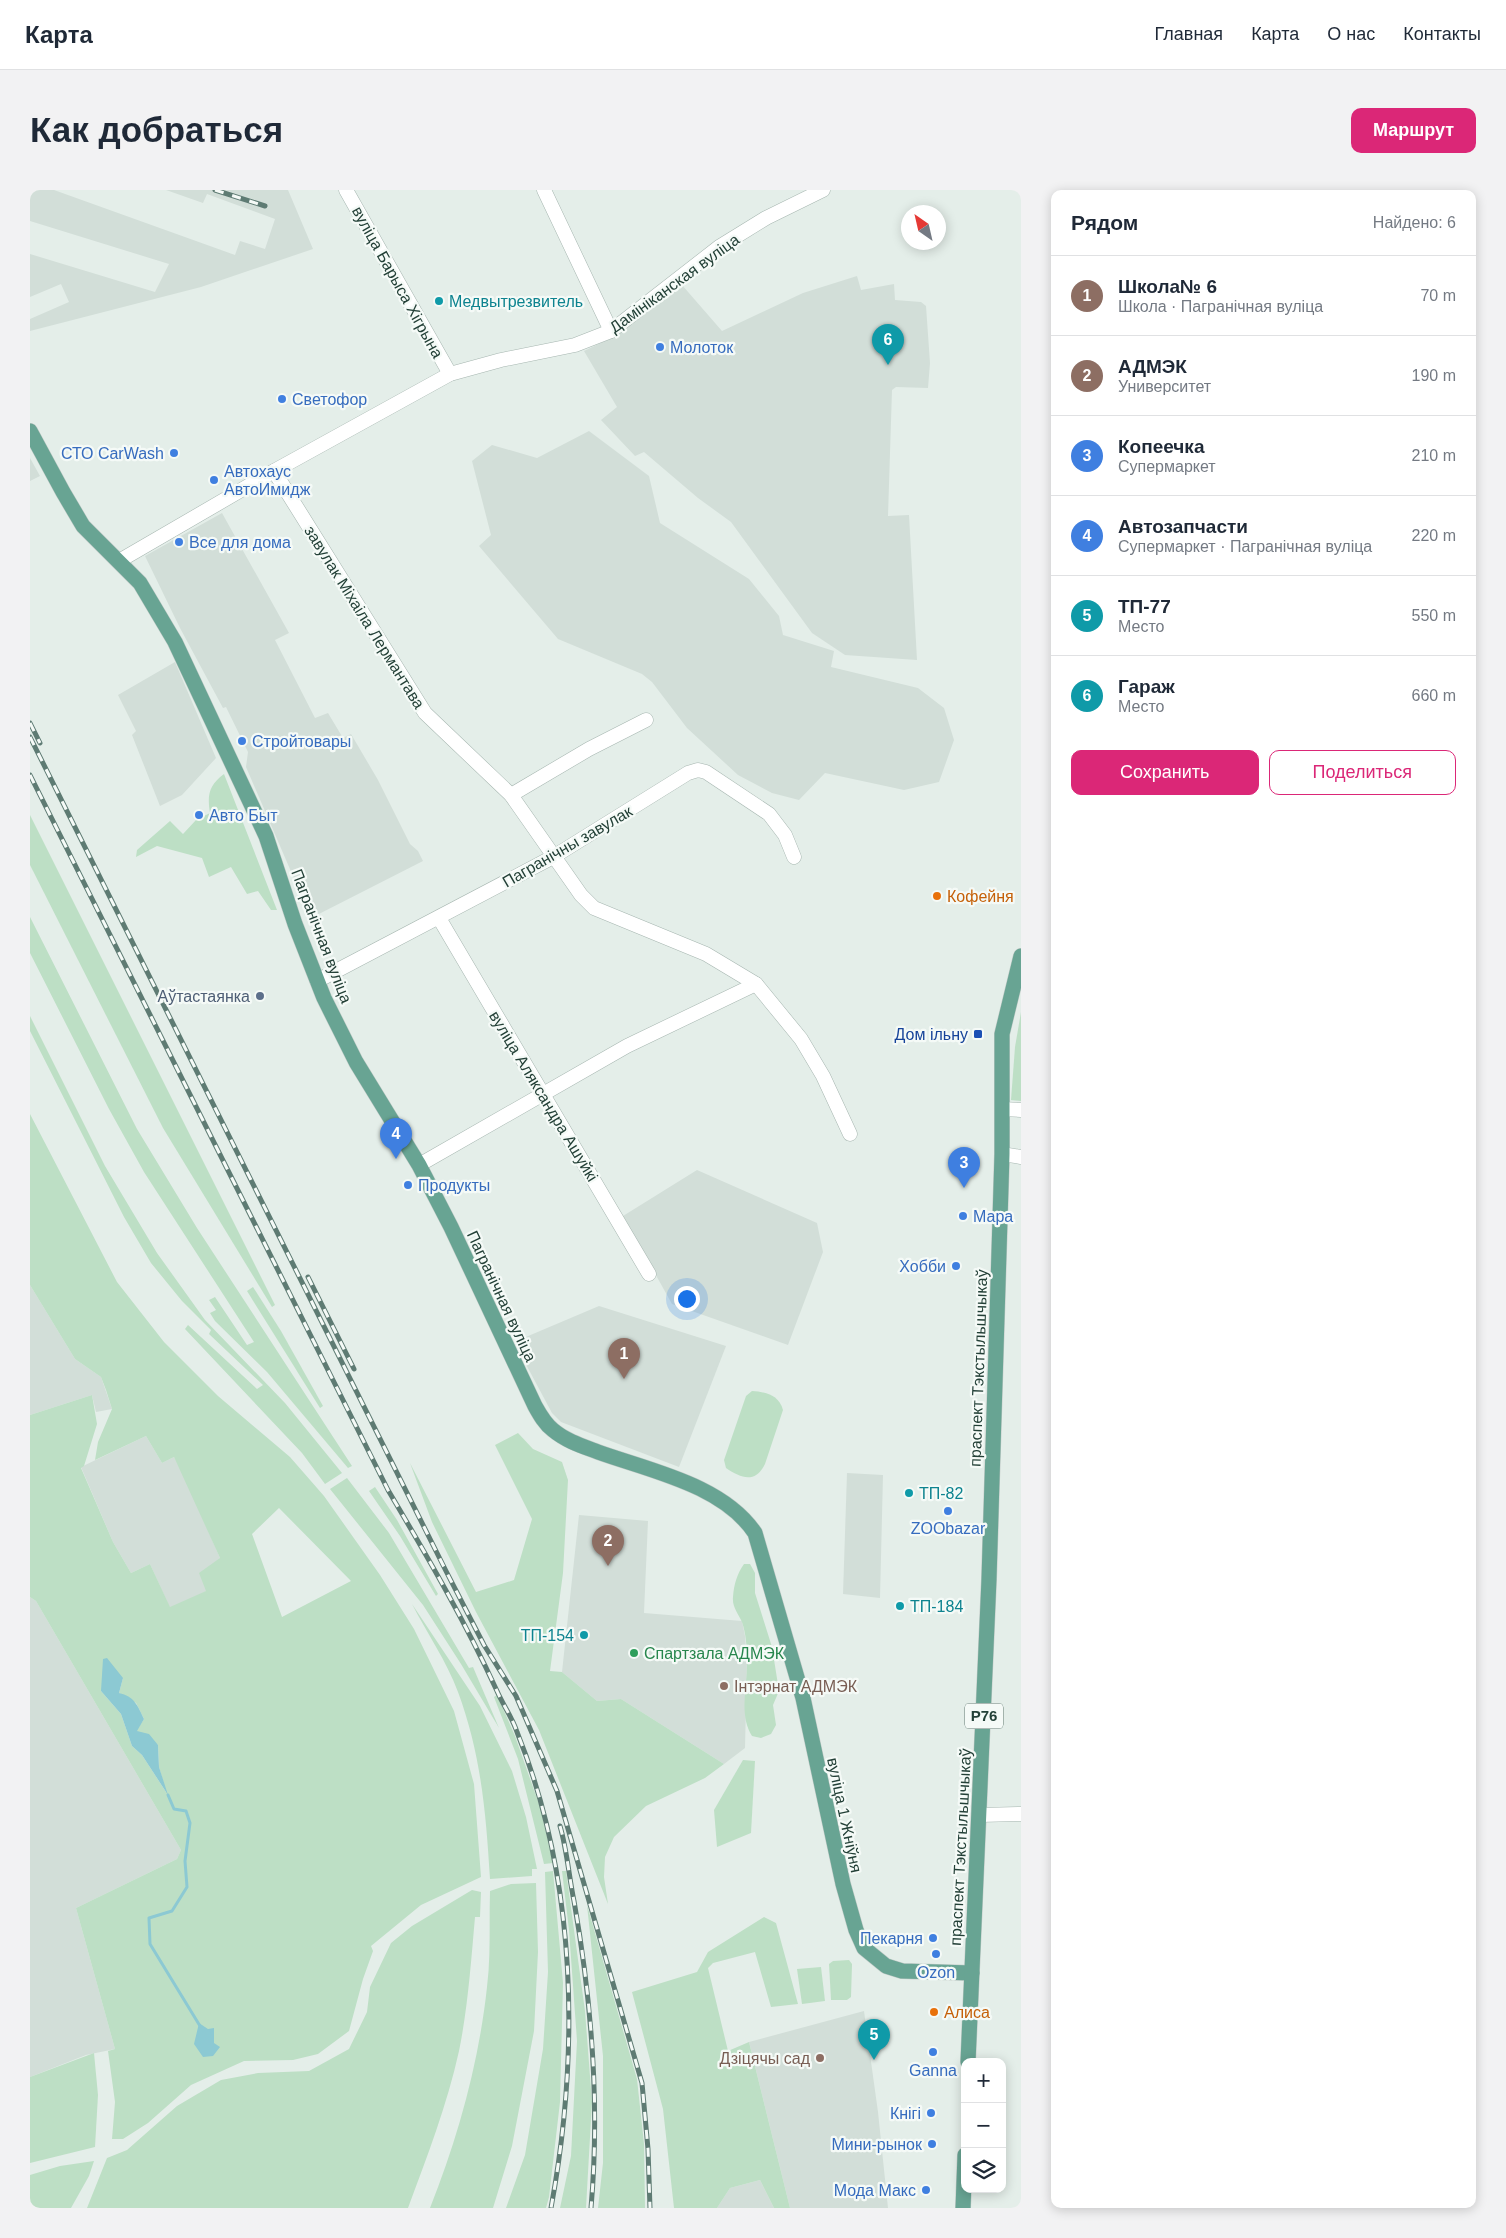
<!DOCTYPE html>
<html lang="ru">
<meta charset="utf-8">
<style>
body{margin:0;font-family:Helvetica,sans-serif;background:#f2f2f3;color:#1f2937}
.controls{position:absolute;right:15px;bottom:15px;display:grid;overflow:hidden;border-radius:10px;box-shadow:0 2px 12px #0003}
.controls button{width:45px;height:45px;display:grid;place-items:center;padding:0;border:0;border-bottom:1px solid #e0e1e3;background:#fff;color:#1f2937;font:25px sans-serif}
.compass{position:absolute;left:871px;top:15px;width:45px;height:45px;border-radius:50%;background:#fff;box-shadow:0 2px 12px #0003;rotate:326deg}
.you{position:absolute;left:656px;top:1108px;width:18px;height:18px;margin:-12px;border:4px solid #fff;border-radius:50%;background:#1a73e8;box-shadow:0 0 0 8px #1a73e833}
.badge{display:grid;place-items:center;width:32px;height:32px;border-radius:50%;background:#db2777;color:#fff;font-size:16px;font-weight:700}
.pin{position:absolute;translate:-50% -41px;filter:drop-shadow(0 1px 2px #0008)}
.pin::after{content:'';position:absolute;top:26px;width:18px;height:15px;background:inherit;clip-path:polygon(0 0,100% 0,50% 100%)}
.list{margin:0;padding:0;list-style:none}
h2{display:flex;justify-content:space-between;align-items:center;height:65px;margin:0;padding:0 20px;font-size:21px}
h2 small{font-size:16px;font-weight:400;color:#747a83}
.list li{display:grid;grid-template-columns:32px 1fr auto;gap:15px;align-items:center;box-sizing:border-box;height:80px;padding:0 20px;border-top:1px solid #e0e1e3}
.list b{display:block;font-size:19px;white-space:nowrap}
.list p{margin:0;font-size:16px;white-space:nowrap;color:#747a83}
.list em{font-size:16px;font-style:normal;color:#747a83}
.actions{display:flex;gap:10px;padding:15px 20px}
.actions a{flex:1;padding:11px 0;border:1px solid #db2777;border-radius:10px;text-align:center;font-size:18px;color:#db2777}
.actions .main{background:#db2777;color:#fff}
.icon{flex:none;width:28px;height:28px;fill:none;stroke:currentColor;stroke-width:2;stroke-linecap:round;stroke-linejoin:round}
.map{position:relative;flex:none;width:991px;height:2018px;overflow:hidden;border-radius:10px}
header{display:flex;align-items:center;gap:30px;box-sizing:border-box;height:70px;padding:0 25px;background:#fff;border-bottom:1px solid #e0e1e3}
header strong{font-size:24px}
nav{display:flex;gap:28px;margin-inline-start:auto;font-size:18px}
.intro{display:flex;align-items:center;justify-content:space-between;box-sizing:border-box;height:120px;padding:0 30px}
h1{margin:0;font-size:35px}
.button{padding:12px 22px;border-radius:10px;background:#db2777;color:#fff;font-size:18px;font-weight:700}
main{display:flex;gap:30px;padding:0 30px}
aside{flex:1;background:#fff;border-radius:10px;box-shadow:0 2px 12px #0003}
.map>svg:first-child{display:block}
.built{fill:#d2ded8}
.green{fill:#bddfc5;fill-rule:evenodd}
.water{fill:#8cc9d3}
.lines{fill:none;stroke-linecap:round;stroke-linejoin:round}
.stream{stroke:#8cc9d3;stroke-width:3}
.minor-casing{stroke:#a6b6b0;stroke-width:15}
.major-casing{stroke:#c1cac7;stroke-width:16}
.minor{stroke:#fff;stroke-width:14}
.major{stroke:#68a493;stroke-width:15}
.rail-casing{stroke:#5e7b73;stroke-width:5}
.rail{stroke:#f5faf7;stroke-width:3;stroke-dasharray:9;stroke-linecap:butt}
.culture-dot{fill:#0f9aa8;stroke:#f5faf7;stroke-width:2}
.shop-dot{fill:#3f7fe0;stroke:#f5faf7;stroke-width:2}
.food-dot{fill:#e8710a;stroke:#f5faf7;stroke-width:2}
.service-dot{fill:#5c6f8a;stroke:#f5faf7;stroke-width:2}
.transit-dot{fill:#1a4fb4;stroke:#f5faf7;stroke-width:2}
.leisure-dot{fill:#2e9e5b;stroke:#f5faf7;stroke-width:2}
.education-dot{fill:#8d6e63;stroke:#f5faf7;stroke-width:2}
.labels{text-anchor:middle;stroke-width:4.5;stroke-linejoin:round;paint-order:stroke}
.shield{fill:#f5faf7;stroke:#627871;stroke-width:1}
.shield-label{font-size:15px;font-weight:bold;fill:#234037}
.street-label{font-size:16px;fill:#234037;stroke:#f5faf7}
.culture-label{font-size:16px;fill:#0d838f;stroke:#f5faf7;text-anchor:start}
.shop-label{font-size:16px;fill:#366cbe;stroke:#f5faf7;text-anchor:start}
.food-label{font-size:16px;fill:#c56008;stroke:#f5faf7;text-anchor:start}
.service-label{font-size:16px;fill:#4e5e75;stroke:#f5faf7;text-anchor:end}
.transit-label{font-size:16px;fill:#164399;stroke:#f5faf7;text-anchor:end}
.leisure-label{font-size:16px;fill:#27864d;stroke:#f5faf7;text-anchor:start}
.education-label{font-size:16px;fill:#785e54;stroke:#f5faf7;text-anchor:start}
</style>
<header>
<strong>Карта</strong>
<nav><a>Главная</a><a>Карта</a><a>О нас</a><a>Контакты</a></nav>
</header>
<div class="intro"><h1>Как добраться</h1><a class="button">Маршрут</a></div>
<main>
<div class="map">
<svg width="991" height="2018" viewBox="0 0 991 2018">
<rect width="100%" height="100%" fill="#e4eee9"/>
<g class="built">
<polygon points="0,0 24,0 205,65 210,51 235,59 245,29 177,4 173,13 136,0 258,0 283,59 171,97 0,141 0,129 39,112 31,94 0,107 0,64 125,102 139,74 0,31"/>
<polygon points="827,86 831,100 864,94 865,110 891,112 896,116 900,173 898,198 866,197 862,200 858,326 879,325 887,470 815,465 782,443 701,332 668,308 614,262 605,266 571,230 587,217 554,161 583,147 652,95 692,141 773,103"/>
<polygon points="559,241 619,286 630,333 719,389 749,426 753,445 804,461 801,477 888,498 914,518 924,550 909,592 874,600 795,583 769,610 742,603 708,585 657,538 622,492 612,484 528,449 449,356 461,345 442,271 462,255 507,268"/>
<polygon points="0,268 10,286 0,291"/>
<polygon points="192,323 259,443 245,450 285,528 298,523 313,548 321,544 348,590 380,654 388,661 393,671 281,728 216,577 218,562 196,517 193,518 150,438 115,366"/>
<polygon points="145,472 186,568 152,605 130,616 102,545 106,541 88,505"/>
<polygon points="667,980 787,1033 793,1062 758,1155 642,1114 593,1026"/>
<polygon points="0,1095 45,1169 71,1187 82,1219 66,1222 62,1205 0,1225"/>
<polygon points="569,1116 696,1156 649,1277 531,1232 522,1223 484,1152"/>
<polygon points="116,1246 132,1273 144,1267 155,1288 190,1368 177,1401 140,1418 120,1374 101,1383 83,1352 51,1277"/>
<polygon points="817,1283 853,1285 850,1408 813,1404"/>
<polygon points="549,1325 618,1331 614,1423 712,1431 715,1446 717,1472 715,1558 694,1574 591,1509 567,1511 532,1482"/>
<polygon points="0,1407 6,1411 151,1660 147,1669 46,1718 85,1859 56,1865 0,1887"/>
<polygon points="834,1821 848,1922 858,2018 760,2018 719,1852"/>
<polygon points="730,1990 744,2018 687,2018 700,1998"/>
</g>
<g class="green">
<path d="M194 584 247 720H241L228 701 217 704 201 677 179 687 172 668 127 656 106 667 107 660 140 631 153 644 166 630 180 623C177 605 179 595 194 584Z"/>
<polygon points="0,625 245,1115 242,1117 133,938 0,675"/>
<polygon points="0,727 107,939 167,1038 322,1276 318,1278 237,1182 185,1131 180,1123 186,1120 179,1110 185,1107 217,1155 224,1152 114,982 79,919 0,763"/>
<polygon points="991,822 991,911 981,910 985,857"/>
<polygon points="0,826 75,976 127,1063 175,1130 255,1213 312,1283 295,1294 272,1263 155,1139 158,1135 227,1199 233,1195 179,1144 181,1140 152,1111 121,1073 94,1027 0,841"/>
<path d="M0 924 87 1092 134 1152 188 1206 260 1267 294 1306 350 1385 384 1439 424 1521 444 1594 451 1687 391 1715 341 1756 343 1761 333 1789 319 1841 288 1864 263 1870 214 1871 161 1895 118 1933 93 1949H82L85 1912 78 1861 85 1859 46 1718 147 1669 151 1660 6 1411 0 1407V1225L62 1205 67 1234 54 1276 51 1278 83 1352 101 1383 120 1374 140 1417 176 1401 169 1383 190 1368 144 1267 132 1273 116 1246 65 1270 68 1252 82 1219 76 1200 71 1187 45 1169 0 1095ZM249 1318 321 1391 252 1427 222 1344ZM93 1488 89 1503 106 1513 114 1529 106 1541 128 1555 129 1577 136 1602 112 1565 102 1556 91 1524 71 1501Z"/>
<polygon points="223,1097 251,1141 293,1216 290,1218 217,1101"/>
<path d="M722 1201C736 1202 749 1205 753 1220L735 1274C725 1294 711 1288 696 1278L694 1270 716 1206Z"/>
<polygon points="488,1243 503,1259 532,1272 538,1290 533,1383 520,1481 532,1482 567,1511 591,1509 694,1574 675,1588 616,1616 584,1647 575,1667 574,1687 578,1714 509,1540 446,1422 402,1332 380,1273 446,1402 484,1390 502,1329 465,1255"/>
<polygon points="317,1288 359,1343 439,1478 443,1477 469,1538 431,1474 393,1415 300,1299"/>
<polygon points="345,1297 367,1330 408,1404 406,1406 370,1346 339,1301"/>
<path d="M714 1374H720L725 1383V1403L742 1457 749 1501 743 1515 746 1535 741 1544 731 1548 722 1546C708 1524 718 1495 717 1470 717 1457 716 1444 712 1432 708 1423 702 1417 703 1407 704 1394 707 1384 714 1374Z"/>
<path d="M382 1414 450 1516 482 1581 496 1627 507 1679H502V1686L460 1689C456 1623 451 1564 428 1502 417 1472 397 1443 382 1414Z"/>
<polygon points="467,1505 485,1546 510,1617 523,1673 514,1674 488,1569 464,1507"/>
<polygon points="713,1570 725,1571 721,1643 687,1657 684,1620"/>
<polygon points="523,1681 533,1793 530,1912 519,2007 516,2018 476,2018 495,1965 513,1859 518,1782 515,1682"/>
<polygon points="532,1681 536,1681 555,1821 562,1912 556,2018 530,2018 541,1966 547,1851 539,1740"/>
<path d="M506 1693 508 1762 504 1841 482 1956 463 2018H400C428 1948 449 1872 457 1797 461 1765 459 1733 460 1701L481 1694Z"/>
<path d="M442 1700 451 1702 450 1727H445C441 1772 438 1817 429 1861 417 1915 397 1967 378 2018H57L77 1968 97 1960 147 1916 191 1890 228 1883 279 1881 319 1859 337 1822 340 1797 361 1753 382 1736Z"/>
<polygon points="557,1715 607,1889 614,1954 615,2018 568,2018 573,1973 573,1866"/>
<polygon points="734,1727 746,1733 768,1814 741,1817 725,1762 683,1773 678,1778 698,1861 719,1852 760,2018 744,2018 730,1990 700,1998 687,2018 644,2018 633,1919 602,1802 667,1782 678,1762"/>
<polygon points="819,1770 822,1774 821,1807 817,1810 801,1810 799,1774 803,1771"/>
<polygon points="791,1777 795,1811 772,1814 767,1779"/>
<polygon points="64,1863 68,1905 65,1957 0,1973 0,1887"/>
<polygon points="64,1971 59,1986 41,2018 0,2018 0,1985 30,1976"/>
</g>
<g class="water">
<path d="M77 1468 93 1488 89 1503C104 1506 108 1516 114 1529L107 1541 119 1544 128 1555 129 1577 138 1605 112 1565 102 1556 91 1524 71 1501 73 1469Z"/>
<polygon points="169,1833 178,1839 184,1838 184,1853 190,1857 183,1866 173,1867 164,1854"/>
</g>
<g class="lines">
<polyline class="stream" points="138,1605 144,1619 156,1621 160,1633 155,1671 157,1697 142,1721 119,1728 120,1754 170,1836"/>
<g class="minor-casing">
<g id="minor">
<polyline points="316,0 420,184"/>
<polyline points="514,0 581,141"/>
<polyline points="244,281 395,523 481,605 551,705 564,718 676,764 726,794 771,849 793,886 820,944"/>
<polyline points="89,371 244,281 420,184 471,170 545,155 581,141 689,57 736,28 793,0"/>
<polyline points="481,605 559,559 616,530"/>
<polyline points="409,728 619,1084"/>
<polyline points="287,791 523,667 658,583 668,580 676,582 739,624 755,645 764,667"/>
<polyline points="972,919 991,920"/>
<polyline points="972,964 991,967"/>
<polyline points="389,975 597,856 726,794"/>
<polyline points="950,1625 991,1624"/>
</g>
</g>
<g class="major-casing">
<g id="major">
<path d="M0 241 33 302 53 336 110 393 145 452 236 646 265 734 294 808 326 872 389 975 421 1037 505 1216C510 1225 515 1234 523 1240 536 1251 552 1256 568 1262 621 1281 693 1295 725 1343L773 1508 813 1694 826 1740 834 1758 856 1776 872 1781 942 1783"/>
<polyline points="938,1872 959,1389 972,964 972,844 991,766"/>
<polyline points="933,2018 935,1965"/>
</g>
</g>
<use href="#minor" class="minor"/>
<use href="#major" class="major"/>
<g class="rail-casing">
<g id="rail">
<polyline points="185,0 235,16"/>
<polyline points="0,533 10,553"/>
<polyline points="0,547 416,1381 454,1455 486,1506 527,1601 612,1893 618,1959 620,2018"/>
<path d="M0 585 358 1300C397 1366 435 1431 467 1501 473 1515 482 1527 487 1542 547 1691 550 1861 521 2018"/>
<polyline points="278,1087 324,1179"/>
<path d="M530 1636C537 1660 539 1687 544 1711 562 1813 570 1915 561 2018"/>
</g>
</g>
<use href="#rail" class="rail"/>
</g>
<g class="culture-dot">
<circle cx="409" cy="111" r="5"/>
<circle cx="879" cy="1303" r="5"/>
<circle cx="870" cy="1416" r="5"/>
<circle cx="554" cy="1445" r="5"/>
</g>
<g class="shop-dot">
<circle cx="630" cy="157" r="5"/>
<circle cx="252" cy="209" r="5"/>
<circle cx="144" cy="263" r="5"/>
<circle cx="184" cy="290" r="5"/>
<circle cx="149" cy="352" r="5"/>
<circle cx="212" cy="551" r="5"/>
<circle cx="169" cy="625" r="5"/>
<circle cx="378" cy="995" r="5"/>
<circle cx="933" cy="1026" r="5"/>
<circle cx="926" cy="1076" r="5"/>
<circle cx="918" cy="1321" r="5"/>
<circle cx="903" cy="1748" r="5"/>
<circle cx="906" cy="1764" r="5"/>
<circle cx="903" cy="1862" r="5"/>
<circle cx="901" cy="1923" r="5"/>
<circle cx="902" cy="1954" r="5"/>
<circle cx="896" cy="2000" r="5"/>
</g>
<g class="food-dot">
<circle cx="907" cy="706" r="5"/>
<circle cx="904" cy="1822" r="5"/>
</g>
<circle class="service-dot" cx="230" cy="806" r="5"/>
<rect class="transit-dot" x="943" y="839" width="10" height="10" rx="2.5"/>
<circle class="leisure-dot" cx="604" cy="1463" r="5"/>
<g class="education-dot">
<circle cx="694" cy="1496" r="5"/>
<circle cx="790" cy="1868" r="5"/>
</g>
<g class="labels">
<rect class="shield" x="935" y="1513.5" width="38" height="25" rx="4"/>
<g class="shield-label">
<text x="954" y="1531">Р76</text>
</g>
<g class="street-label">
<text transform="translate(368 92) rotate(61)" y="6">вуліца Барыса Хігрына</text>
<text transform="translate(644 93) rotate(-36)" y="6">Дамініканская вуліца</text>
<text transform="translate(335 427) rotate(58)" y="6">завулак Міхаіла Лермантава</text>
<text transform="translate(537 656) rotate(-30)" y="6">Пагранічны завулак</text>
<text transform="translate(292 746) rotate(69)" y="6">Пагранічная вуліца</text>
<text transform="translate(514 906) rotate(59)" y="6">вуліца Аляксандра Ашуйкі</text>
<text transform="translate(472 1106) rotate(65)" y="6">Пагранічная вуліца</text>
<text transform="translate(948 1178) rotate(-88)" y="6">праспект Тэкстыльшчыкаў</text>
<text transform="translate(815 1625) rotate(78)" y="6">вуліца 1 Жніўня</text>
<text transform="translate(930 1657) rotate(-87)" y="6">праспект Тэкстыльшчыкаў</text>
</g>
<g class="culture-label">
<text x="419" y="117">Медвытрезвитель</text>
<text x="889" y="1309">ТП-82</text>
<text x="880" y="1422">ТП-184</text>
<text x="544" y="1451" text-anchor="end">ТП-154</text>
</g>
<g class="shop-label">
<text x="640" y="163">Молоток</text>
<text x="262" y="215">Светофор</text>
<text x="134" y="269" text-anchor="end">СТО CarWash</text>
<text x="194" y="287">Автохаус<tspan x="194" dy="18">АвтоИмидж</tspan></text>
<text x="159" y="358">Все для дома</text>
<text x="222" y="557">Стройтовары</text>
<text x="179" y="631">Авто Быт</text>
<text x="388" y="1001">Продукты</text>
<text x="943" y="1032">Мара</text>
<text x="916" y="1082" text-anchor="end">Хобби</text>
<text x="918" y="1344" text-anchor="middle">ZOObazar</text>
<text x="893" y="1754" text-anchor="end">Пекарня</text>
<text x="906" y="1788" text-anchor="middle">Ozon</text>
<text x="903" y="1886" text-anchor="middle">Ganna</text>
<text x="891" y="1929" text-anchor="end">Кнігі</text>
<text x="892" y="1960" text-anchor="end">Мини-рынок</text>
<text x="886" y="2006" text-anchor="end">Мода Макс</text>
</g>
<g class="food-label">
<text x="917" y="712">Кофейня</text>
<text x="914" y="1828">Алиса</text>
</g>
<g class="service-label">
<text x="220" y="812">Аўтастаянка</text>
</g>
<g class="transit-label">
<text x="938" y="850">Дом ільну</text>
</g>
<g class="leisure-label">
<text x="614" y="1469">Спартзала АДМЭК</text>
</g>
<g class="education-label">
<text x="704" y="1502">Інтэрнат АДМЭК</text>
<text x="780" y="1874" text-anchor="end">Дзіцячы сад</text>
</g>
</g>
</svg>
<div class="controls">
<button>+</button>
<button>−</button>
<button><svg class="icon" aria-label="layers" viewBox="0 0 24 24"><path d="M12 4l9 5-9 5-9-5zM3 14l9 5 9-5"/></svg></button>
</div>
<svg class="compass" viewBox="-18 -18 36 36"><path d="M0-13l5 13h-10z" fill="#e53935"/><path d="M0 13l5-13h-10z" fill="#747a83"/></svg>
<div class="you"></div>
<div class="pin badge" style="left:594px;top:1189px;background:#8d6e63">1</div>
<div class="pin badge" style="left:578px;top:1376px;background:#8d6e63">2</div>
<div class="pin badge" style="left:934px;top:998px;background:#3f7fe0">3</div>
<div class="pin badge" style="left:366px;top:969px;background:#3f7fe0">4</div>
<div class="pin badge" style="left:844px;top:1870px;background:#0f9aa8">5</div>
<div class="pin badge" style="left:858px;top:175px;background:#0f9aa8">6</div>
</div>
<aside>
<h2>Рядом<small>Найдено: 6</small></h2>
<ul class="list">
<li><span class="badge" style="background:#8d6e63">1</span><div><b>Школа№ 6</b><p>Школа · Пагранічная вуліца</p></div><em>70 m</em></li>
<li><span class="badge" style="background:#8d6e63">2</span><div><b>АДМЭК</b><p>Университет</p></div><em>190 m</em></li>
<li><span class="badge" style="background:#3f7fe0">3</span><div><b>Копеечка</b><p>Супермаркет</p></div><em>210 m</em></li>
<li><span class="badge" style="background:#3f7fe0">4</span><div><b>Автозапчасти</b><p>Супермаркет · Пагранічная вуліца</p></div><em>220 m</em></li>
<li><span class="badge" style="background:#0f9aa8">5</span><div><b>ТП-77</b><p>Место</p></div><em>550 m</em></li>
<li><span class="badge" style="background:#0f9aa8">6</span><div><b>Гараж</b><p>Место</p></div><em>660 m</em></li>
</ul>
<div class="actions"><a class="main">Сохранить</a><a>Поделиться</a></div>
</aside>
</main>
